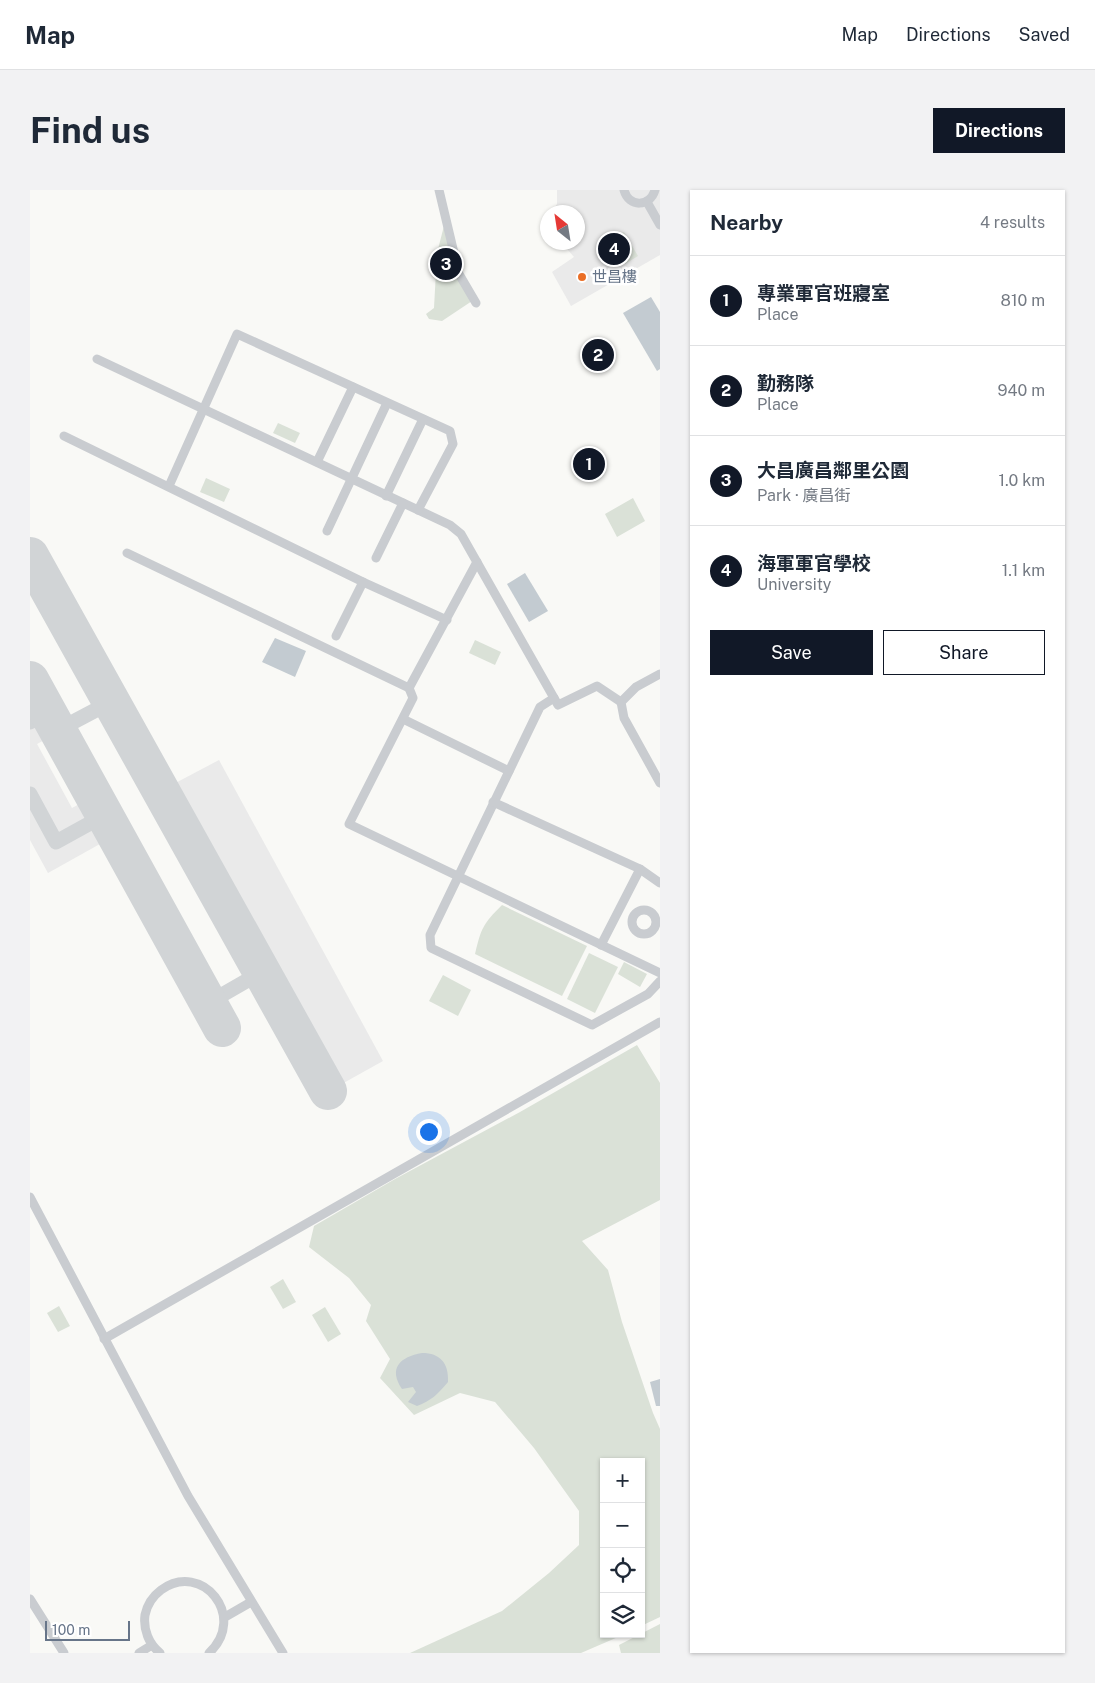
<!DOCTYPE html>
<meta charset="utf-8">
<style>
body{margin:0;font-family:"Public Sans","Noto Sans TC",sans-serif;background:#f2f2f3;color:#1f2937}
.controls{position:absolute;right:15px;bottom:15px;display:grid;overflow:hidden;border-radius:0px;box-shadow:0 1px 4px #0004}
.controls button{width:45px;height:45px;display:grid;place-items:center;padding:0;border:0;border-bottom:1px solid #e0e1e3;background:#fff;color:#1f2937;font:25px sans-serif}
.compass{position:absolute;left:510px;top:15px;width:45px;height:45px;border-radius:50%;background:#fff;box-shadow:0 1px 4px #0004;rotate:330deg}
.scale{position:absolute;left:15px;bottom:12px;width:85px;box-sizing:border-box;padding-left:5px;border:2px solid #677589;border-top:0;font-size:14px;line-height:18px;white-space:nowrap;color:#677589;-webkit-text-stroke:4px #fff;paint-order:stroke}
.you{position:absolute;left:398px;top:941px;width:18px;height:18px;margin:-12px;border:4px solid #fff;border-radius:50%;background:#1a73e8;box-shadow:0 0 0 8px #1a73e833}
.badge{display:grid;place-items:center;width:32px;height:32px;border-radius:50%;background:#111827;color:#fff;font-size:16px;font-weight:700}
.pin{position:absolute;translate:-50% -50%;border:2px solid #fff;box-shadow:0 1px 5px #0006}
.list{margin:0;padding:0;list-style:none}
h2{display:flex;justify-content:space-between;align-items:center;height:65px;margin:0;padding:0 20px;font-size:21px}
h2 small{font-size:16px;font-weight:400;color:#747a83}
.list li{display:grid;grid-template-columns:32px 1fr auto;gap:15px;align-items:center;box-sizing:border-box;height:90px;padding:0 20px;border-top:1px solid #e0e1e3}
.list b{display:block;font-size:19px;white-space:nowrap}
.list p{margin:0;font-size:16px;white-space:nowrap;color:#747a83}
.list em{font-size:16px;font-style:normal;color:#747a83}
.actions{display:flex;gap:10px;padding:15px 20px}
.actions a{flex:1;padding:11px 0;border:1px solid #111827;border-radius:0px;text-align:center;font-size:18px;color:#111827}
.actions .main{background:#111827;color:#fff}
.icon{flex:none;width:28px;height:28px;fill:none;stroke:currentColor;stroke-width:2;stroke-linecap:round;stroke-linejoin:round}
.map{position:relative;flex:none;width:630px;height:1463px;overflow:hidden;border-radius:0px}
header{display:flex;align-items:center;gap:30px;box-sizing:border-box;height:70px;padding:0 25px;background:#fff;border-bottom:1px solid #e0e1e3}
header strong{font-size:24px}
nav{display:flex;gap:28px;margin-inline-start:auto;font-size:18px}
.intro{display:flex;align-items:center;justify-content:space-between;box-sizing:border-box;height:120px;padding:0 30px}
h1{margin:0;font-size:35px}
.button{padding:12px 22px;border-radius:0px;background:#111827;color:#fff;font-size:18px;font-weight:700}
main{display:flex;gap:30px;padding:0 30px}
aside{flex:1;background:#fff;border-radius:0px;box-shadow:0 1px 4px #0004}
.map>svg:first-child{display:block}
.built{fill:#eaeaea}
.green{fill:#dae1d7}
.water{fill:#c3cbd1}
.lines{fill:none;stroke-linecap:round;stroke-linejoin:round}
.taxiway{stroke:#d1d4d6;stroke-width:15}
.runway{stroke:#d1d4d6;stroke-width:38}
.minor{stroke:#c9ccd0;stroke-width:9}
.poi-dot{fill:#ea6e26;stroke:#fff;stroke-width:2}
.labels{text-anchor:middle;stroke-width:5;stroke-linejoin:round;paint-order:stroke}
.poi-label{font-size:15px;fill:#677589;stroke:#fff;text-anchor:start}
</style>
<header>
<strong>Map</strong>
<nav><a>Map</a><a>Directions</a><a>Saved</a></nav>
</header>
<div class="intro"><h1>Find us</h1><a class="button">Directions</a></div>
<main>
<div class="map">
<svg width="630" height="1463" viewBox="0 0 630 1463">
<rect width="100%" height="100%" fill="#f9f9f6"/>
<g class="built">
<polygon points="527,0 630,0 630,65 541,116 522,82 544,67 532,53 548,52 548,22 522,22 527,14"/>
<polygon points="8,505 29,542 7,554 42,618 64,606 86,645 18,683 0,650 0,509"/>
<polygon points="189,570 353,871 301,900 136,598"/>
</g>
<g class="green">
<polygon points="415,32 442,111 412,131 399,129 396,124 404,118 407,63"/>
<polygon points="594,42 608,66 595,74 581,49"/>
<polygon points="248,233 270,243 265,253 243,243"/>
<polygon points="176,288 200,299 194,312 170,302"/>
<polygon points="603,308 615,331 587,347 575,324"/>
<polygon points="445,450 471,462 465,475 439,463"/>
<path d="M472 715 557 756 532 806 445 764C451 738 453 734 472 715Z"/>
<polygon points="559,763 588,777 565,823 537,809"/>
<polygon points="594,772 617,784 610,797 588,784"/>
<polygon points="413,785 441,800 428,826 399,811"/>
<polygon points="607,855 630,893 630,1010 552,1051 578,1080 592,1132 623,1223 630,1239 630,1427 611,1436 611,1272 574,1272 574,1444 595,1444 551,1463 380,1463 472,1421 519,1383 549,1355 549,1321 504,1258 465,1212 430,1203 384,1225 350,1188 360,1169 336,1131 341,1115 319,1088 279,1057 284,1036 365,989 490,922"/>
<polygon points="253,1089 266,1112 253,1119 240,1097"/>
<polygon points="29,1116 40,1136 28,1142 17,1123"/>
<polygon points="295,1117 311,1144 298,1152 282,1125"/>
<polygon points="630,1434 630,1463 591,1463 589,1455"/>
</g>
<g class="water">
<polygon points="621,107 630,122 630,179 627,181 593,123"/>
<polygon points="495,383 518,421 499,432 477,394"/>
<polygon points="245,448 276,461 265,487 232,472"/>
<path d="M392 1163C410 1163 419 1173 418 1192 408 1204 401 1211 387 1216L378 1212 386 1202 383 1197 372 1199C358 1178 370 1167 392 1163Z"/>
<polygon points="630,1189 630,1216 626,1216 620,1192"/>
</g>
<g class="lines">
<g class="taxiway">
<polyline points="0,532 18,522"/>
<polyline points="28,540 81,512"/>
<polyline points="0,604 26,652 75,625"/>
<polyline points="178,813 232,782"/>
</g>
<g class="runway">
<polyline points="0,366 298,901"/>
<polyline points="0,490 192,838"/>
</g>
<g class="minor">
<polyline points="409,0 429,84 446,113"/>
<path d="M594 0C599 18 620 17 625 0"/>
<polyline points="617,12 630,35"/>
<polyline points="67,169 420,335 431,344 528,515 567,496 591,512"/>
<polyline points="34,246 333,392 417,430"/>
<polyline points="287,272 323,197"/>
<polyline points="139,296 207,144 420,241 423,254 388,320"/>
<polyline points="356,306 393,229"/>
<polyline points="297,341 357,213"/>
<polyline points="97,363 379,498"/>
<polyline points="346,368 373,313"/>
<polyline points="447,372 379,498 383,508 319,634 630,783"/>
<polyline points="306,446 333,392"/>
<polyline points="630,484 606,497 591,512 594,528 630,593"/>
<polyline points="524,508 510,517 400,745 401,758 562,835 618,804 630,791"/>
<polyline points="373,529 479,581"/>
<polyline points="463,612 610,679 630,693"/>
<circle cx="614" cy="732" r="12"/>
<polyline points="571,755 610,679"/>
<polyline points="0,1007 158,1306 253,1463"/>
<polyline points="74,1149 630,832"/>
<polyline points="0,1409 34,1463"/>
<polyline points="195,1427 221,1412"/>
<polyline points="109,1463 122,1455"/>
<path d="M130 1463C119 1454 113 1440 115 1425 117 1415 123 1406 131 1400 172 1370 218 1427 179 1463"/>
</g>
</g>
<circle class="poi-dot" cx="552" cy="87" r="5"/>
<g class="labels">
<g class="poi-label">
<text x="562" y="92">世昌樓</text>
</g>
</g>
</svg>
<div class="controls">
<button>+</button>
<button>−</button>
<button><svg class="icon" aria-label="locate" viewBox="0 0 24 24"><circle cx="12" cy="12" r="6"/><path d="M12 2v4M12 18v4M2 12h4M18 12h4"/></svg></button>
<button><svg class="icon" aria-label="layers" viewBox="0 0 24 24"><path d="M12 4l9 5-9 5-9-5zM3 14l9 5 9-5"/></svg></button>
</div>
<svg class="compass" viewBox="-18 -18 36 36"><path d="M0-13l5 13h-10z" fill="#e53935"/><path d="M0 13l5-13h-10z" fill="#747a83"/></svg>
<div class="scale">100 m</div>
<div class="you"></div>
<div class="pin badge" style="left:559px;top:274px">1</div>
<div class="pin badge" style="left:568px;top:165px">2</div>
<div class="pin badge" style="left:416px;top:74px">3</div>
<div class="pin badge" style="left:584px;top:59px">4</div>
</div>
<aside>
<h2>Nearby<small>4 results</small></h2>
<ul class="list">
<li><span class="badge">1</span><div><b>專業軍官班寢室</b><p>Place</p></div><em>810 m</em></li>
<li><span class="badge">2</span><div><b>勤務隊</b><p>Place</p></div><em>940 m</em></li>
<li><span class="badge">3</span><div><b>大昌廣昌鄰里公園</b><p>Park · 廣昌街</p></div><em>1.0 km</em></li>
<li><span class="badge">4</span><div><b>海軍軍官學校</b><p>University</p></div><em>1.1 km</em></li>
</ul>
<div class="actions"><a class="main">Save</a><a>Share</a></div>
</aside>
</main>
